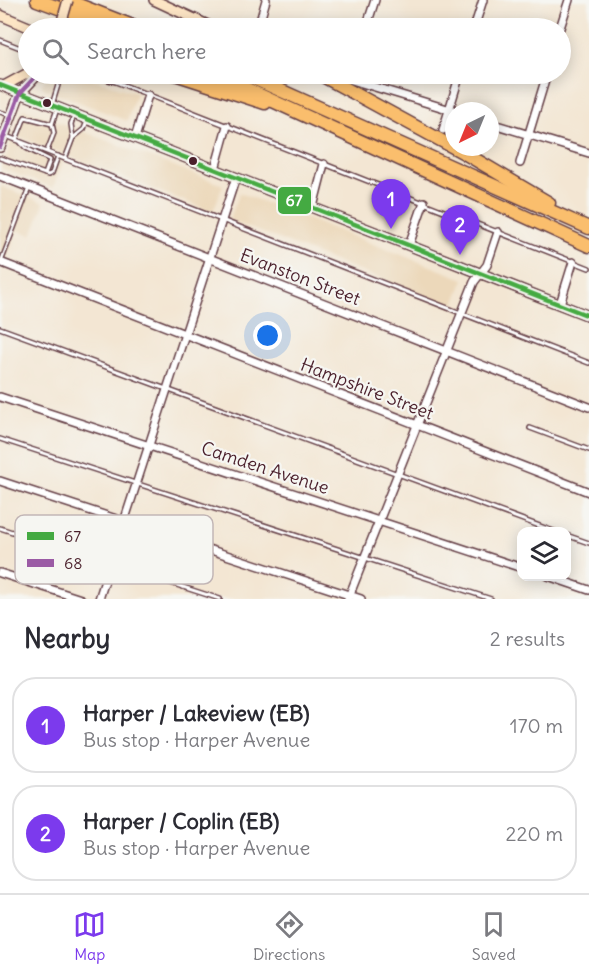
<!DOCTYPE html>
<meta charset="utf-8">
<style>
body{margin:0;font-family:Delius,sans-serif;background:#f7f7f7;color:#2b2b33}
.controls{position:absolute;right:18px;bottom:18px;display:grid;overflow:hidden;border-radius:12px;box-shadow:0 3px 15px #0003}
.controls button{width:54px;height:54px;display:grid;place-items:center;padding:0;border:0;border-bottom:2px solid #e1e1e2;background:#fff;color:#2b2b33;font:30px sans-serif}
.compass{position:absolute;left:445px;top:102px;width:54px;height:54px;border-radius:50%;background:#fff;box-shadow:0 3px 15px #0003;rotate:223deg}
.you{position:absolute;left:268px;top:336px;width:21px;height:21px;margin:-15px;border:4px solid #fff;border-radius:50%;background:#1a73e8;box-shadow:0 0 0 9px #1a73e833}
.badge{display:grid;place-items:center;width:39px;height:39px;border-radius:50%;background:#7c3aed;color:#fff;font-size:20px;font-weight:700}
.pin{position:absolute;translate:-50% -50px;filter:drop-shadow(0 2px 3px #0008)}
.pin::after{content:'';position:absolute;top:32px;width:21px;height:18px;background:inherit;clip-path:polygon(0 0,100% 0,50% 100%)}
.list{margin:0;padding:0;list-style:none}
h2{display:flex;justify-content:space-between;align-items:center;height:78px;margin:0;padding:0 24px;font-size:26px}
h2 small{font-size:20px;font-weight:400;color:#7c7c81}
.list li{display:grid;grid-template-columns:39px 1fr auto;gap:18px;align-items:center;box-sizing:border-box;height:96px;margin:0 12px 12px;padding:0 12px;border:2px solid #e1e1e2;border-radius:24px}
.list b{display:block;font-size:22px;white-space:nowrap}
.list p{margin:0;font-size:20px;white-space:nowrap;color:#7c7c81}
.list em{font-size:20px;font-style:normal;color:#7c7c81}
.icon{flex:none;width:33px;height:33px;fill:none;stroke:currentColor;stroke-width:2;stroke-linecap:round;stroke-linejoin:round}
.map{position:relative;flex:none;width:589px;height:599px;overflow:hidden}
.search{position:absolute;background:#fff;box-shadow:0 3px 15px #0003;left:18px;right:18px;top:18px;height:66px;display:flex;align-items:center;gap:15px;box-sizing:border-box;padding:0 21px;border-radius:33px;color:#7c7c81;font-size:22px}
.sheet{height:294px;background:#fff}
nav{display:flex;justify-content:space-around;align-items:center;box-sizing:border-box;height:84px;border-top:2px solid #e1e1e2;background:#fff;font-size:16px;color:#7c7c81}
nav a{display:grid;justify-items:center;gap:3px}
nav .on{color:#7c3aed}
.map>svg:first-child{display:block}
.built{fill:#ecd8ba}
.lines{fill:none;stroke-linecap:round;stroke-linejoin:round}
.lane-casing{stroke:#633d44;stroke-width:6}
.street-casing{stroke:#633d44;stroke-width:10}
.secondary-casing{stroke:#633d44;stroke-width:12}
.highway-casing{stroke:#633d44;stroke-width:15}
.lane{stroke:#fff;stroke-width:3}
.street{stroke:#fff;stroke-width:7}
.secondary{stroke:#fde5c5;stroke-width:9}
.highway{stroke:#fabe6d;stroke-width:12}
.secondary-bridge-casing{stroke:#633d44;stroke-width:12;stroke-linecap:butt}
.secondary-bridge{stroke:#fde5c5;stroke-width:9}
.bus-1-casing{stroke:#f6f6f2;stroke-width:9}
.bus-2-casing{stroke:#f6f6f2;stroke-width:9}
.bus-1{stroke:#44aa42;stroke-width:4.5}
.bus-2{stroke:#9b5ba5;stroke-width:4.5}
.bus-dot{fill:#4a1f2b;stroke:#f6f6f2;stroke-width:2}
.labels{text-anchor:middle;stroke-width:4.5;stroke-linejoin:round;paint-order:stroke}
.street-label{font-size:18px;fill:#4a1f2b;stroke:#f6f6f2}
.key{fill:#f6f6f2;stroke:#c2b6b6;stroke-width:1.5}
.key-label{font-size:16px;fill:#4a1f2b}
.line-badge{stroke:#f6f6f2;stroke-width:2}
.badge-label{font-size:16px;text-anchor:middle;font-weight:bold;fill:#fff}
</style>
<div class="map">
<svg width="589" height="599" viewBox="0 0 589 599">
<rect width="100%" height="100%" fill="#f6f6f2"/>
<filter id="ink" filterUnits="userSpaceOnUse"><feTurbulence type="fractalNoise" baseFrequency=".0167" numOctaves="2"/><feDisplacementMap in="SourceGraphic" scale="12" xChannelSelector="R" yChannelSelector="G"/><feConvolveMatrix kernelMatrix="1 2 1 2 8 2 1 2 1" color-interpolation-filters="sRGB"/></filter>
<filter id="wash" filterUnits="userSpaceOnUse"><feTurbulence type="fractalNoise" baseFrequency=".008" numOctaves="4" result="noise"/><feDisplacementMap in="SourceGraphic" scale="24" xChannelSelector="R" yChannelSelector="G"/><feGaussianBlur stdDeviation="1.35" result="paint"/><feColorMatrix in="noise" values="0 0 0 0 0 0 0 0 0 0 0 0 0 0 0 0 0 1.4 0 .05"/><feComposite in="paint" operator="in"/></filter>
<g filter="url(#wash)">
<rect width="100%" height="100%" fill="#f3e6d3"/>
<g class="built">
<polygon points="49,74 78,74 136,93 127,121 43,88 42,84"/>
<polygon points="24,109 223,185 213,212 13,135"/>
<polygon points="12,141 63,161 53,188 1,168"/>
<polygon points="0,186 44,203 32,235 17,230 7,257 0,255"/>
<polygon points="240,193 464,279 453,307 229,220"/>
</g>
</g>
<g filter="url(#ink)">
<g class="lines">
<g class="lane-casing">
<g id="lane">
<polyline points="0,40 28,51"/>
<polyline points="45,74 59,82 52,105"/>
<polyline points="87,74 116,82 589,268"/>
<polyline points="0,112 10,115"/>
<polyline points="6,136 589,363"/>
<polyline points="73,138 71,124 74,116"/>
<polyline points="16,140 25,117 52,124 57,109"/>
<polyline points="21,143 26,148 50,160 45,174"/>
<polyline points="47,151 54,133 52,124"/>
<polyline points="0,158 48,175 52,173 58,156"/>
<polyline points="65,159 73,138 84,129 87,121"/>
<polyline points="1,262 29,188"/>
<polyline points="0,328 556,532"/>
<polyline points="530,428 589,450"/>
<polyline points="0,439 491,599"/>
<polyline points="0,528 220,599"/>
<polyline points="566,535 589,543"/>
</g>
</g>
<g class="street-casing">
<g id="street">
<polyline points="258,28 266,0"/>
<polyline points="366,28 375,0"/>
<polyline points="474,28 483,0"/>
<polyline points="560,28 569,0"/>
<polyline points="332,74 454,111"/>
<polyline points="490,123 589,153"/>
<polyline points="443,130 460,74"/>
<polyline points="135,138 148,95"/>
<polyline points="520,163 547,74"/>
<polyline points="215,169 227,126"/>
<polyline points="0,176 589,407"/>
<polyline points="313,207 324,164"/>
<polyline points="409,245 424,202"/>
<polyline points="0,262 589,492"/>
<polyline points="560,304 573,262"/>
<polyline points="0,397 522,568"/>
<polyline points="0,481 361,599"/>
<polyline points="0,573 81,599"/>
<polyline points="548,576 589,590"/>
<polyline points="99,599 236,177"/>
<polyline points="348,599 474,282 487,265 498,232"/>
</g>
</g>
<g class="secondary-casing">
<g id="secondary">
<polyline points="154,0 214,28"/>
<polyline points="0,15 31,28"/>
<polyline points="0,85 589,316"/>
<polyline points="4,86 28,73"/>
<polyline points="0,147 20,93 38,74"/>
</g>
</g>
<g class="highway-casing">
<g id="highway">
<polyline points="37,0 113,28"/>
<polyline points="66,0 138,28"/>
<polyline points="175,74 265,103"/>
<polyline points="214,74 589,246"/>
<polyline points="244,74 589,228"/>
<polyline points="319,74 466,154 549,203"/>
</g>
</g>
<use href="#lane" class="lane"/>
<use href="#street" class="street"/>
<use href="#secondary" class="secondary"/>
<use href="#highway" class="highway"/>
<g class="secondary-bridge-casing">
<polyline id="secondary-bridge" points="60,28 68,0"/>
</g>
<use href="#secondary-bridge" class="secondary-bridge"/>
<g class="bus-1-casing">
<polyline id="bus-1" points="0,85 589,316"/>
</g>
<g class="bus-2-casing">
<polyline id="bus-2" points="0,147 20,93 38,74"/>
</g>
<use href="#bus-1" class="bus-1"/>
<use href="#bus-2" class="bus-2"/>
</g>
</g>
<g class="bus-dot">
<circle cx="47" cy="103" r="5"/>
<circle cx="193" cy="161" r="5"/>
</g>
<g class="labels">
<g class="street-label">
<text transform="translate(300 277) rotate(21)" y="6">Evanston Street</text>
<text transform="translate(367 389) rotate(21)" y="6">Hampshire Street</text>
<text transform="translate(265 468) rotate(18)" y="6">Camden Avenue</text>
</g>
</g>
<rect x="15" y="515" width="198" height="69" rx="9" class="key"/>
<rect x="27" y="532" width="27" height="8" fill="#44aa42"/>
<rect x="27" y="559" width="27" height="8" fill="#9b5ba5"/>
<g class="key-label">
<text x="64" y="542">67</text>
<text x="64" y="569">68</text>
</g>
<rect class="line-badge" x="277" y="186" width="35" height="29" rx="6" fill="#44aa42"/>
<g class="badge-label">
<text x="294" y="206">67</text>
</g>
</svg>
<div class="controls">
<button><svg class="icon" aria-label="layers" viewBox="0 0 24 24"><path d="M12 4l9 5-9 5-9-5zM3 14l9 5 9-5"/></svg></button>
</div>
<svg class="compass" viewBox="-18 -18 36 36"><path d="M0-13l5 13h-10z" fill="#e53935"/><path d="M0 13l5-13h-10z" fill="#7c7c81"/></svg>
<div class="you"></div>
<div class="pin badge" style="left:391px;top:229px">1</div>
<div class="pin badge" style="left:460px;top:255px">2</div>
<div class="search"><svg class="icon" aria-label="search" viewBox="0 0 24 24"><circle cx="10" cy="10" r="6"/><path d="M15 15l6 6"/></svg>Search here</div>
</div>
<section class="sheet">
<h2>Nearby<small>2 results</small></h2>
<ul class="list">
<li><span class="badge">1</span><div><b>Harper / Lakeview (EB)</b><p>Bus stop · Harper Avenue</p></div><em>170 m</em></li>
<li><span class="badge">2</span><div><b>Harper / Coplin (EB)</b><p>Bus stop · Harper Avenue</p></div><em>220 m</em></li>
</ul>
</section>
<nav>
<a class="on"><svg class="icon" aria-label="map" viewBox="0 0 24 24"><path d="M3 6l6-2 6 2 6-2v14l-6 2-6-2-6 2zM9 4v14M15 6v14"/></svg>Map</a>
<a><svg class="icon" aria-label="directions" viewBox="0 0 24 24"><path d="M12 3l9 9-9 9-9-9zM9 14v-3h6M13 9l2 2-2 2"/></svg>Directions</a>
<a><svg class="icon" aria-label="saved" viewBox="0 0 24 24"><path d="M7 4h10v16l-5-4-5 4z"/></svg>Saved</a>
</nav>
